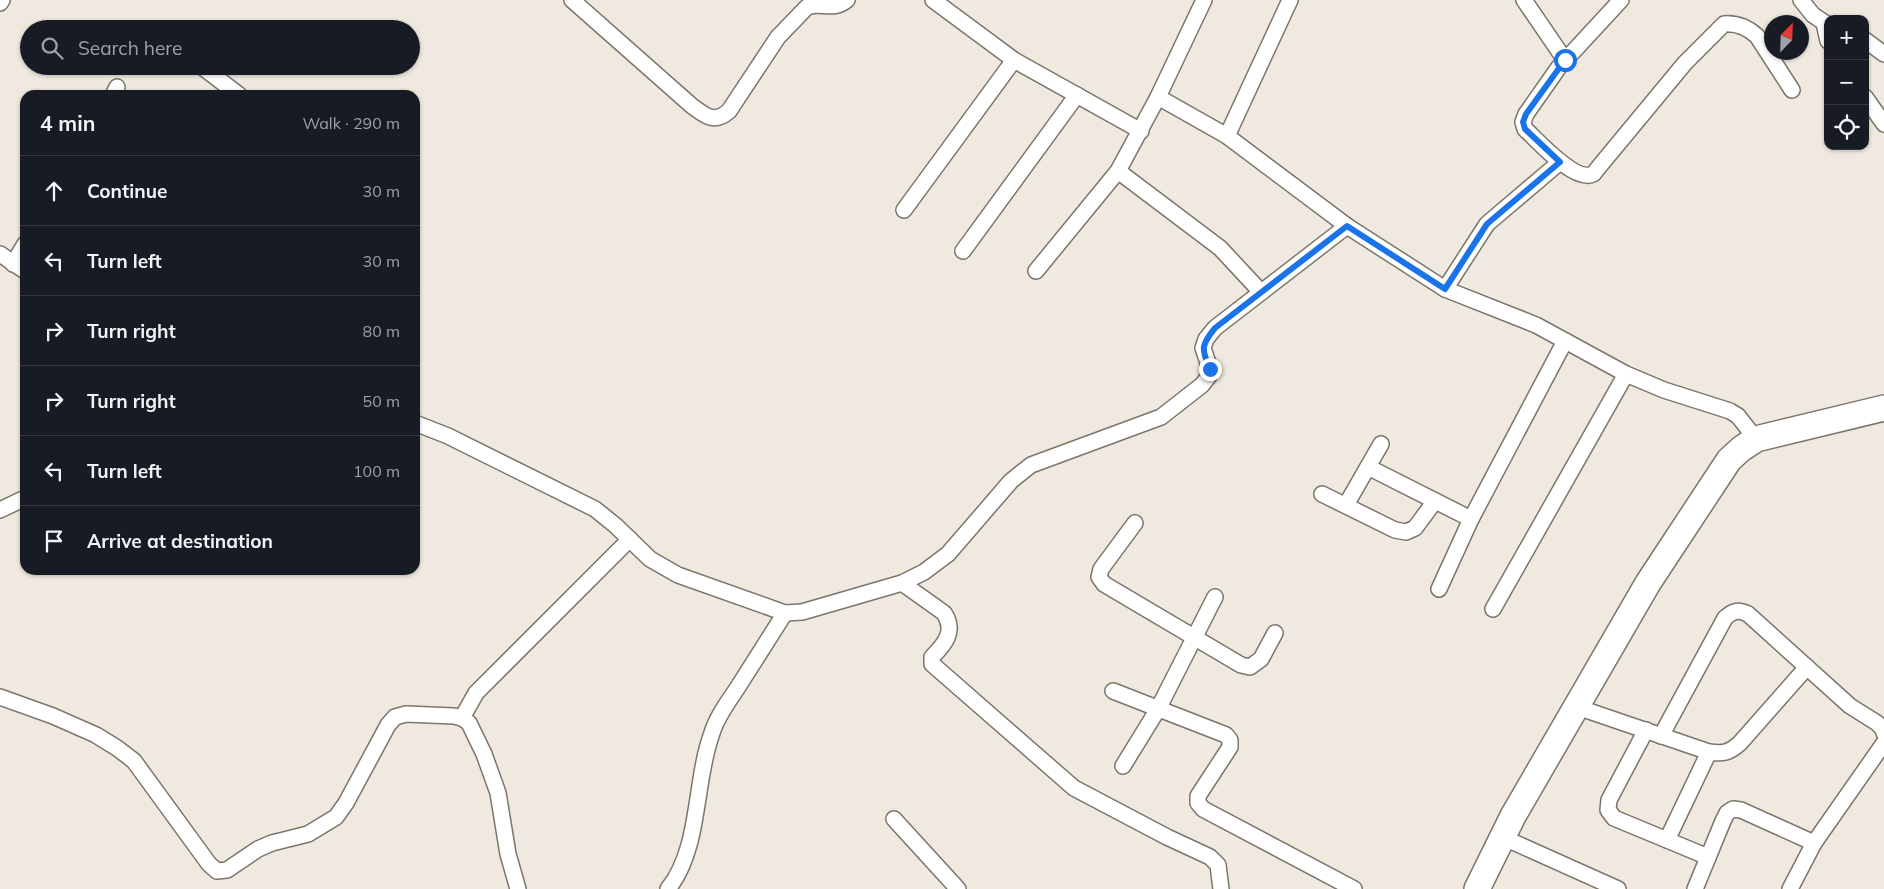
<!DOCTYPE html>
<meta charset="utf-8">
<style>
body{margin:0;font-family:Mulish,sans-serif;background:#20242c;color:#f1f3f6}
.controls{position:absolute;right:15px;top:15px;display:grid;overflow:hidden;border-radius:10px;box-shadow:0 1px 4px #0004}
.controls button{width:45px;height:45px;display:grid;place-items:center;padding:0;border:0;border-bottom:1px solid #363941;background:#171b24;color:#f1f3f6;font:25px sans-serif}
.compass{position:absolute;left:1764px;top:15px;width:45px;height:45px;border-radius:50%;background:#171b24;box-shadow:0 1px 4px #0004;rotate:23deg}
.stop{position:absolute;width:15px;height:15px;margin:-11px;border:4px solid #1a73e8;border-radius:50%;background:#fff}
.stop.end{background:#1a73e8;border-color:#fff;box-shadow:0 1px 5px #0008}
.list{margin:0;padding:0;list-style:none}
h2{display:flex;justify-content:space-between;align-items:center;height:65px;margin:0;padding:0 20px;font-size:21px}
h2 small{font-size:16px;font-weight:400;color:#9ea1a6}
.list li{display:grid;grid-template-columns:32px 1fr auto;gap:15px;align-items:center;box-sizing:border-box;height:70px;padding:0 20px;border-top:1px solid #363941}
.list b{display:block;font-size:19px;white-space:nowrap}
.list em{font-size:16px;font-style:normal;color:#9ea1a6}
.icon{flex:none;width:28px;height:28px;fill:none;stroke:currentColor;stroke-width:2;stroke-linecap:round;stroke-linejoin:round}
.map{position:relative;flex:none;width:1884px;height:889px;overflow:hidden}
.search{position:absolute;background:#171b24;box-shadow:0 1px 4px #0004;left:20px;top:20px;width:400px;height:55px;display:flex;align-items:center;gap:12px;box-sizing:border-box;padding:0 18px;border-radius:28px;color:#9ea1a6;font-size:19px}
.panel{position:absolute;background:#171b24;box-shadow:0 1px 4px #0004;left:20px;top:90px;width:400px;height:485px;border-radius:15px}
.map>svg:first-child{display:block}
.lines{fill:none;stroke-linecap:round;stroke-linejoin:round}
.minor-casing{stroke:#7b756c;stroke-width:18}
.primary-casing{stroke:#7b756c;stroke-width:28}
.minor{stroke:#fff;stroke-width:15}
.primary{stroke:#fff;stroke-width:25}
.route{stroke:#1a73e8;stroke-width:6}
</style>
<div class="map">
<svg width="1884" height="889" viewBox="0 0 1884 889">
<rect width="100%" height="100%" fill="#efe9df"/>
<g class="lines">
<g class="minor-casing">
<g id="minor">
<path d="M572 0 692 106C706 116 714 124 729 111L778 37 807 7C822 1 832 12 847 0"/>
<polyline points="933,0 1014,60 1141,131"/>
<polyline points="1524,0 1565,60"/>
<path d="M1621 0 1559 67 1526 114 1523 122 1525 129C1537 140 1575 183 1593 174 1595 173 1596 170 1598 168L1685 63 1724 24C1736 23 1748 28 1757 36L1792 90"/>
<polyline points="1801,0 1813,15 1828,25"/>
<polyline points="0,3 2,0"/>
<polyline points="1824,23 1828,41"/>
<polyline points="1865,40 1884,54"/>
<polyline points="201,66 239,95"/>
<polyline points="113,95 117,87"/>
<polyline points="1158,97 1227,136 1347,226 1445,289 1536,325 1626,374 1664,390 1730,411 1738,416 1756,439"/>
<polyline points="1865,97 1884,124"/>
<polyline points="1227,136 1290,0"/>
<polyline points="1118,171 1220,248 1261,292"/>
<polyline points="904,210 1014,60"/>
<polyline points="963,251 1077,95"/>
<polyline points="0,254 25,271"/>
<polyline points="13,264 25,244"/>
<polyline points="1036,271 1118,171 1158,97 1204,0"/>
<polyline points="1445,289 1487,224 1560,162"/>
<polyline points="415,423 448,436 595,509 616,526 650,559 678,575 785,613 802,612 902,583 924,572 948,554 1011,481 1031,465 1161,417 1202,385 1209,376 1210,369 1203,348 1206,339 1215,328 1347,226"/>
<polyline points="1368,467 1471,519"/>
<polyline points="1322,494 1395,530 1406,532 1415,528 1435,501"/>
<polyline points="1346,505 1381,444"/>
<polyline points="0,510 25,498"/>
<polyline points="1135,523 1101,569 1099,577 1104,584 1241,665 1250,667 1261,659 1275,633"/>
<path d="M902 583 944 613C956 631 945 644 932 657V664L1074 788 1167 837 1210 857 1218 865 1221 889"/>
<polyline points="1439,589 1471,519 1565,341"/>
<polyline points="1493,609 1626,374"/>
<polyline points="1113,691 1226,735 1230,740 1230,747 1198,796 1198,803 1203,809 1354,889"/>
<polyline points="0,697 53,716 96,735 117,748 134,761 209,864 217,871 227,870 258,849 272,843 308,834 336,817 346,803 388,725 395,717 406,714 454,716 462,718 469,723 484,754 498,793 508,854 518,889"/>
<path d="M1577 707 1709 752C1723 754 1729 753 1740 743L1807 667"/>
<polyline points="462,718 476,693 630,539"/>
<polyline points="1646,730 1609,800 1608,810 1614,818 1708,857"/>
<path d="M1661 736 1725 618C1733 611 1738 609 1748 614L1850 706 1877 723 1883 729 1884 733"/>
<polyline points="1123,766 1158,709 1215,597"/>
<polyline points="894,819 958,889"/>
<polyline points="1502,837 1618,889"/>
<polyline points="1667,840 1709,752"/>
<path d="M668 889C701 848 694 781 712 733 717 716 729 701 738 687 754 662 769 638 785 613"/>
<polyline points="1695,889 1723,821 1727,813 1733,809 1741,810 1814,843"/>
<polyline points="1790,889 1814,843 1884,743"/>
</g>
</g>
<g class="primary-casing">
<polyline id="primary" points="1477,889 1513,816 1648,583 1729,460 1741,449 1756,439 1884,408"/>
</g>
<use href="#minor" class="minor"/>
<use href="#primary" class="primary"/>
</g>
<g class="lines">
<path class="route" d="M1210 369C1201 349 1201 345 1215 328L1347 226 1445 289 1487 224 1560 162 1525 129 1523 122 1526 114 1565 60"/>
</g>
</svg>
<div class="controls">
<button>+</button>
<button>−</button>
<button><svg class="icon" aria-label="locate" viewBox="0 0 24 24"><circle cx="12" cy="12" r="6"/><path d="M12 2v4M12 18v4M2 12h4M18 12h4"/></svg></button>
</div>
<svg class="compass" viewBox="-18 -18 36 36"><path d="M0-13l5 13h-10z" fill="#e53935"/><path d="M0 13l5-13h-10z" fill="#9ea1a6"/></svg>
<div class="stop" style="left:1565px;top:60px"></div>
<div class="stop end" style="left:1210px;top:369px"></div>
<div class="search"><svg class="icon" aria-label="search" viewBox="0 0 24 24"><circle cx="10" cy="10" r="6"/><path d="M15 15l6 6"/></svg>Search here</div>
<section class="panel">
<h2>4 min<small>Walk · 290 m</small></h2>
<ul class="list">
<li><svg class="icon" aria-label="ahead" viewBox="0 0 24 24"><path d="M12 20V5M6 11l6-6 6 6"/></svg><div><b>Continue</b></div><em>30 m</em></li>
<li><svg class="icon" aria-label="left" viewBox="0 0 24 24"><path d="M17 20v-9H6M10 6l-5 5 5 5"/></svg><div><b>Turn left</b></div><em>30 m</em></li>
<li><svg class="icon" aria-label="right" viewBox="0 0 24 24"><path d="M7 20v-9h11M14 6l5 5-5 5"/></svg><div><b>Turn right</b></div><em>80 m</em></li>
<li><svg class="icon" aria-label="right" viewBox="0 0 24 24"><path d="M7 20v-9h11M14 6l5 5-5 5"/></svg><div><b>Turn right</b></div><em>50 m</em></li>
<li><svg class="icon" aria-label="left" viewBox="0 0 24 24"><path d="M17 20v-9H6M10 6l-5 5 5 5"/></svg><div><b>Turn left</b></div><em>100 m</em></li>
<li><svg class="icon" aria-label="arrive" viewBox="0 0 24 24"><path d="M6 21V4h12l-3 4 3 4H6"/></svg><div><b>Arrive at destination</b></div></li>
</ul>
</section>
</div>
